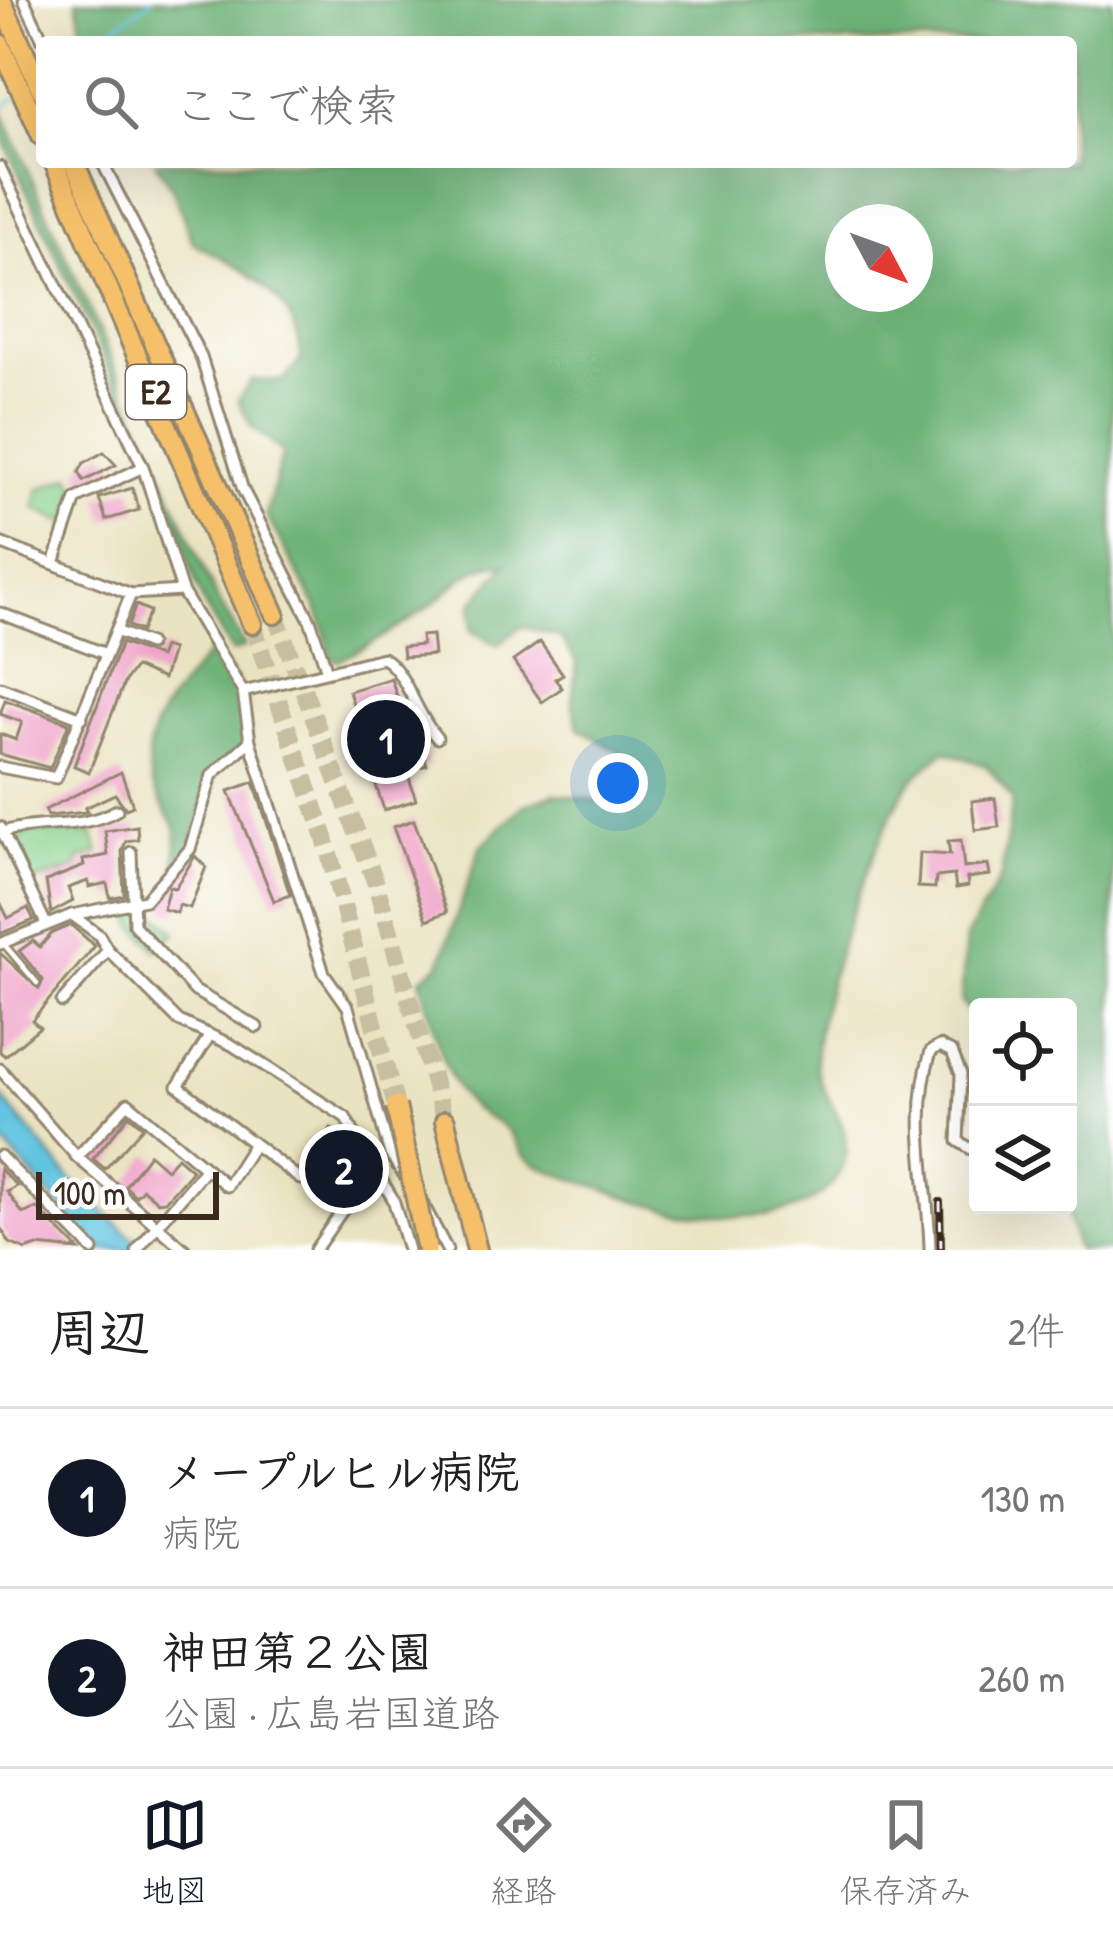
<!DOCTYPE html>
<html lang="ja">
<meta charset="utf-8">
<style>
body{margin:0;font-family:"Patrick Hand","Klee One",sans-serif;background:#f6f6f6;color:#202124}
.controls{position:absolute;right:36px;bottom:36px;display:grid;overflow:hidden;border-radius:12px;box-shadow:0 12px 48px #0002}
.controls button{width:108px;height:108px;display:grid;place-items:center;padding:0;border:0;border-bottom:3px solid #e0e0e0;background:#fff;color:#202124;font:60px sans-serif}
.compass{position:absolute;left:825px;top:204px;width:108px;height:108px;border-radius:50%;background:#fff;box-shadow:0 12px 48px #0002;rotate:131deg}
.scale{position:absolute;left:36px;bottom:30px;width:183px;box-sizing:border-box;padding-left:12px;border:6px solid #3b2a1e;border-top:0;font-size:33px;line-height:42px;white-space:nowrap;color:#3b2a1e;-webkit-text-stroke:9px #fff;paint-order:stroke}
.you{position:absolute;left:618px;top:783px;width:42px;height:42px;margin:-30px;border:9px solid #fff;border-radius:50%;background:#1a73e8;box-shadow:0 0 0 18px #1a73e833}
.badge{display:grid;place-items:center;width:78px;height:78px;border-radius:50%;background:#111827;color:#fff;font-size:39px;font-weight:700}
.pin{position:absolute;translate:-50% -50%;border:6px solid #fff;box-shadow:0 3px 12px #0006}
.list{margin:0;padding:0;list-style:none}
h2{display:flex;justify-content:space-between;align-items:center;height:156px;margin:0;padding:0 48px;font-size:51px}
h2 small{font-size:39px;font-weight:400;color:#757577}
.list li{display:grid;grid-template-columns:78px 1fr auto;gap:36px;align-items:center;box-sizing:border-box;height:180px;padding:0 48px;border-top:3px solid #e0e0e0}
.list b{display:block;font-size:45px;white-space:nowrap}
.list p{margin:0;font-size:39px;white-space:nowrap;color:#757577}
.list em{font-size:39px;font-style:normal;color:#757577}
.icon{flex:none;width:66px;height:66px;fill:none;stroke:currentColor;stroke-width:2;stroke-linecap:round;stroke-linejoin:round}
.map{position:relative;flex:none;width:1113px;height:1250px;overflow:hidden}
.search{position:absolute;background:#fff;box-shadow:0 12px 48px #0002;left:36px;right:36px;top:36px;height:132px;display:flex;align-items:center;gap:30px;box-sizing:border-box;padding:0 42px;border-radius:12px;color:#757577;font-size:45px}
.sheet{height:516px;background:#fff}
nav{display:flex;justify-content:space-around;align-items:center;box-sizing:border-box;height:168px;border-top:3px solid #e0e0e0;background:#fff;font-size:33px;color:#757577}
nav a{display:grid;justify-items:center;gap:6px}
nav .on{color:#111827}
.map>svg:first-child{display:block}
.green{fill:#88d18d;stroke:#627e56;stroke-width:3}
.forest{fill:#6eb378;stroke:#546e4b;stroke-width:3;fill-rule:evenodd}
.water{fill:#62c4e1;stroke:#4e7780;stroke-width:3}
.lines{fill:none;stroke-linecap:round;stroke-linejoin:round}
.stream{stroke:#62c4e1;stroke-width:3}
.building{fill:#f0a5ca}
.motorway-tunnel{stroke:#c7bea0;stroke-width:18;stroke-dasharray:18 9;stroke-linecap:butt}
.service-casing{stroke:#928670;stroke-width:10}
.minor-casing{stroke:#928670;stroke-width:15}
.motorway-casing{stroke:#928670;stroke-width:24}
.service{stroke:#fff;stroke-width:4.5}
.minor{stroke:#fff;stroke-width:9}
.motorway{stroke:#f6c06b;stroke-width:18}
.rail-casing{stroke:#3b2a1e;stroke-width:8}
.rail{stroke:#fff;stroke-width:3;stroke-dasharray:9;stroke-linecap:butt}
.motorway-bridge-casing{stroke:#928670;stroke-width:24;stroke-linecap:butt}
.motorway-bridge{stroke:#f6c06b;stroke-width:18}
.labels{text-anchor:middle;stroke-width:9;stroke-linejoin:round;paint-order:stroke}
.shield{fill:#fff;stroke:#766a62;stroke-width:3}
.shield-label{font-size:33px;font-weight:bold;fill:#3b2a1e}
</style>
<div class="map">
<svg width="1113" height="1250" viewBox="0 0 1113 1250">
<rect width="100%" height="100%" fill="#fff"/>
<filter id="ink" filterUnits="userSpaceOnUse"><feTurbulence type="fractalNoise" baseFrequency=".00833" numOctaves="2"/><feDisplacementMap in="SourceGraphic" scale="24" xChannelSelector="R" yChannelSelector="G"/><feConvolveMatrix kernelMatrix="1 2 1 2 8 2 1 2 1" color-interpolation-filters="sRGB"/></filter>
<filter id="wash" filterUnits="userSpaceOnUse"><feTurbulence type="fractalNoise" baseFrequency=".004" numOctaves="4" result="noise"/><feDisplacementMap in="SourceGraphic" scale="48" xChannelSelector="R" yChannelSelector="G"/><feGaussianBlur stdDeviation="2.7" result="paint"/><feColorMatrix in="noise" values="0 0 0 0 0 0 0 0 0 0 0 0 0 0 0 0 0 1.4 0 .05"/><feComposite in="paint" operator="in"/></filter>
<g filter="url(#wash)">
<rect width="100%" height="100%" fill="#eae3c1"/>
<g class="green">
<polygon points="71,476 81,496 67,524 35,508 39,489"/>
<polygon points="31,831 93,833 99,853 78,859 79,867 27,884 9,845"/>
<polygon points="130,905 159,917 176,932 157,950 134,925"/>
<polygon points="345,1144 361,1169 354,1177 323,1171"/>
</g>
<g class="forest">
<path d="M77 0H1113V1250H1077L1065 1205 1068 1007H978V1024L961 1002 966 938 1001 877 1013 799 987 766 945 751C934 760 920 770 911 782 879 822 810 1015 816 1065 821 1100 860 1130 842 1168 804 1244 668 1214 607 1190 581 1180 543 1174 523 1154 517 1147 515 1137 508 1131 498 1120 481 1116 470 1105 440 1075 432 1018 420 979L440 964 481 846 523 806 554 794 620 804 641 765 579 728 572 702 577 662 560 637 522 626 498 645 472 631V604L506 564C466 564 456 587 427 608 399 628 369 646 338 661L332 659 318 610 266 515 283 452 251 426 238 400 252 380 284 381 301 360C301 300 243 266 193 243L173 190 155 162H1071V42H84ZM915 222V294H843V222Z"/>
<polygon points="0,107 215,594 245,647 232,652 203,603 166,495 0,132"/>
<path d="M213 648 243 692 250 741 212 776 190 849 175 867C181 813 172 831 154 788 131 731 181 688 213 648Z"/>
</g>
<polygon class="water" points="0,1095 78,1188 146,1250 100,1250 89,1240 0,1139"/>
<g class="lines">
<g class="stream">
<polyline points="93,42 152,0"/>
<polyline points="0,109 16,98"/>
</g>
</g>
<g id="blocks">
<g class="building">
<polygon points="104,452 116,465 84,481 79,472 84,463"/>
<polygon points="132,488 139,510 106,520 99,498"/>
<polygon points="136,605 150,611 141,631 128,626"/>
<polygon points="432,635 434,655 403,657 402,647 422,645 421,636"/>
<polygon points="540,642 563,674 555,679 562,688 542,702 513,661"/>
<polygon points="121,643 159,657 163,647 172,650 163,679 135,667 125,681 89,772 74,766"/>
<polygon points="391,678 403,716 412,717 427,765 407,771 416,800 384,810 374,779 357,751 361,730 349,691"/>
<polygon points="5,700 69,723 50,768 0,754 0,734 16,740 22,722 0,714"/>
<polygon points="121,772 133,806 126,809 115,794 85,808 87,812 48,816 45,810"/>
<polygon points="254,782 290,895 274,901 229,791"/>
<polygon points="995,798 999,827 975,830 972,801"/>
<polygon points="414,820 447,912 427,920 393,827"/>
<polygon points="137,826 138,839 126,841 122,851 124,895 110,898 107,883 89,887 88,881 68,888 73,901 51,913 46,881 84,866 83,860 108,855 105,831"/>
<polygon points="961,840 964,868 988,865 990,875 967,878 968,886 956,888 954,875 936,877 935,888 918,887 920,853 950,855 948,841"/>
<polygon points="195,856 206,867 190,908 179,905 177,913 163,909 169,887 175,888"/>
<polygon points="0,902 8,918 28,908 34,920 0,934"/>
<polygon points="71,925 95,946 32,1020 40,1027 5,1056 0,1052 0,953 39,989 43,980 19,951 33,941 40,947 52,933"/>
<polygon points="129,1115 143,1127 105,1169 93,1159"/>
<polygon points="331,1128 343,1138 320,1163 308,1167"/>
<polygon points="149,1154 166,1169 177,1157 192,1170 165,1201 158,1202 143,1189 136,1196 125,1186"/>
<polygon points="0,1169 17,1186 7,1192 23,1214 37,1208 79,1250 37,1246 26,1250 10,1243 0,1227"/>
</g>
</g>
</g>
<g filter="url(#ink)">
<use href="#blocks" fill-opacity="0" stroke="#928670" stroke-width="3"/>
<g class="lines">
<g class="motorway-tunnel">
<polyline points="275,614 375,881 445,1121"/>
<polyline points="252,624 325,838 396,1106"/>
</g>
<g class="service-casing">
<polyline id="service" points="3,943 37,983"/>
</g>
<g class="minor-casing">
<g id="minor">
<polyline points="24,0 44,42"/>
<polyline points="102,162 201,357 243,490 310,620 327,671"/>
<polyline points="0,167 143,467 182,591 243,692 250,741 324,973 348,1007 390,1154 406,1178"/>
<polyline points="0,543 131,594 182,591"/>
<polyline points="54,563 76,499 143,467"/>
<polyline points="0,613 106,654"/>
<polyline points="116,631 149,644"/>
<polyline points="0,687 82,718"/>
<path d="M243 692 383 658C407 672 415 714 437 738"/>
<polyline points="0,767 56,778 131,594"/>
<polyline points="0,827 46,924"/>
<path d="M3 832C41 820 81 831 117 810"/>
<polyline points="131,852 134,925 195,991 257,1027"/>
<polyline points="0,944 72,915 145,900 190,849 212,775 250,741"/>
<polyline points="108,950 179,1021 232,1045 345,1117 373,1166 315,1250"/>
<polyline points="62,1002 108,950 99,935 72,915"/>
<polyline points="210,1035 178,1086 300,1179 320,1172 363,1181"/>
<polyline points="0,1069 77,1157 185,1250"/>
<polyline points="0,1156 93,1250"/>
<polyline points="77,1157 128,1103 227,1186 252,1147"/>
<polyline points="373,1166 393,1199 408,1250"/>
<polyline points="422,1202 447,1250"/>
<polyline points="137,1250 205,1169"/>
<path d="M930 1250C929 1183 910 1118 931 1051L940 1046 952 1052 961 1074 958 1141 971 1149"/>
</g>
</g>
<g class="motorway-casing">
<g id="motorway">
<polyline points="1,0 42,91"/>
<polyline points="0,44 42,136"/>
<polyline points="54,162 252,624"/>
<polyline points="74,162 275,614"/>
<polyline points="445,1121 477,1250"/>
</g>
</g>
<use href="#service" class="service"/>
<use href="#minor" class="minor"/>
<use href="#motorway" class="motorway"/>
<g class="rail-casing">
<polyline id="rail" points="940,1202 941,1250"/>
</g>
<use href="#rail" class="rail"/>
<g class="motorway-bridge-casing">
<polyline id="motorway-bridge" points="396,1106 427,1250"/>
</g>
<use href="#motorway-bridge" class="motorway-bridge"/>
</g>
</g>
<g class="labels">
<rect class="shield" x="126" y="365" width="60" height="54" rx="9"/>
<g class="shield-label">
<text x="156" y="404">E2</text>
</g>
</g>
</svg>
<div class="controls">
<button><svg class="icon" aria-label="locate" viewBox="0 0 24 24"><circle cx="12" cy="12" r="6"/><path d="M12 2v4M12 18v4M2 12h4M18 12h4"/></svg></button>
<button><svg class="icon" aria-label="layers" viewBox="0 0 24 24"><path d="M12 4l9 5-9 5-9-5zM3 14l9 5 9-5"/></svg></button>
</div>
<svg class="compass" viewBox="-18 -18 36 36"><path d="M0-13l5 13h-10z" fill="#e53935"/><path d="M0 13l5-13h-10z" fill="#757577"/></svg>
<div class="scale">100 m</div>
<div class="you"></div>
<div class="pin badge" style="left:386px;top:739px">1</div>
<div class="pin badge" style="left:344px;top:1169px">2</div>
<div class="search"><svg class="icon" aria-label="search" viewBox="0 0 24 24"><circle cx="10" cy="10" r="6"/><path d="M15 15l6 6"/></svg>ここで検索</div>
</div>
<section class="sheet">
<h2>周辺<small>2件</small></h2>
<ul class="list">
<li><span class="badge">1</span><div><b>メープルヒル病院</b><p>病院</p></div><em>130 m</em></li>
<li><span class="badge">2</span><div><b>神田第２公園</b><p>公園 · 広島岩国道路</p></div><em>260 m</em></li>
</ul>
</section>
<nav>
<a class="on"><svg class="icon" aria-label="map" viewBox="0 0 24 24"><path d="M3 6l6-2 6 2 6-2v14l-6 2-6-2-6 2zM9 4v14M15 6v14"/></svg>地図</a>
<a><svg class="icon" aria-label="directions" viewBox="0 0 24 24"><path d="M12 3l9 9-9 9-9-9zM9 14v-3h6M13 9l2 2-2 2"/></svg>経路</a>
<a><svg class="icon" aria-label="saved" viewBox="0 0 24 24"><path d="M7 4h10v16l-5-4-5 4z"/></svg>保存済み</a>
</nav>
